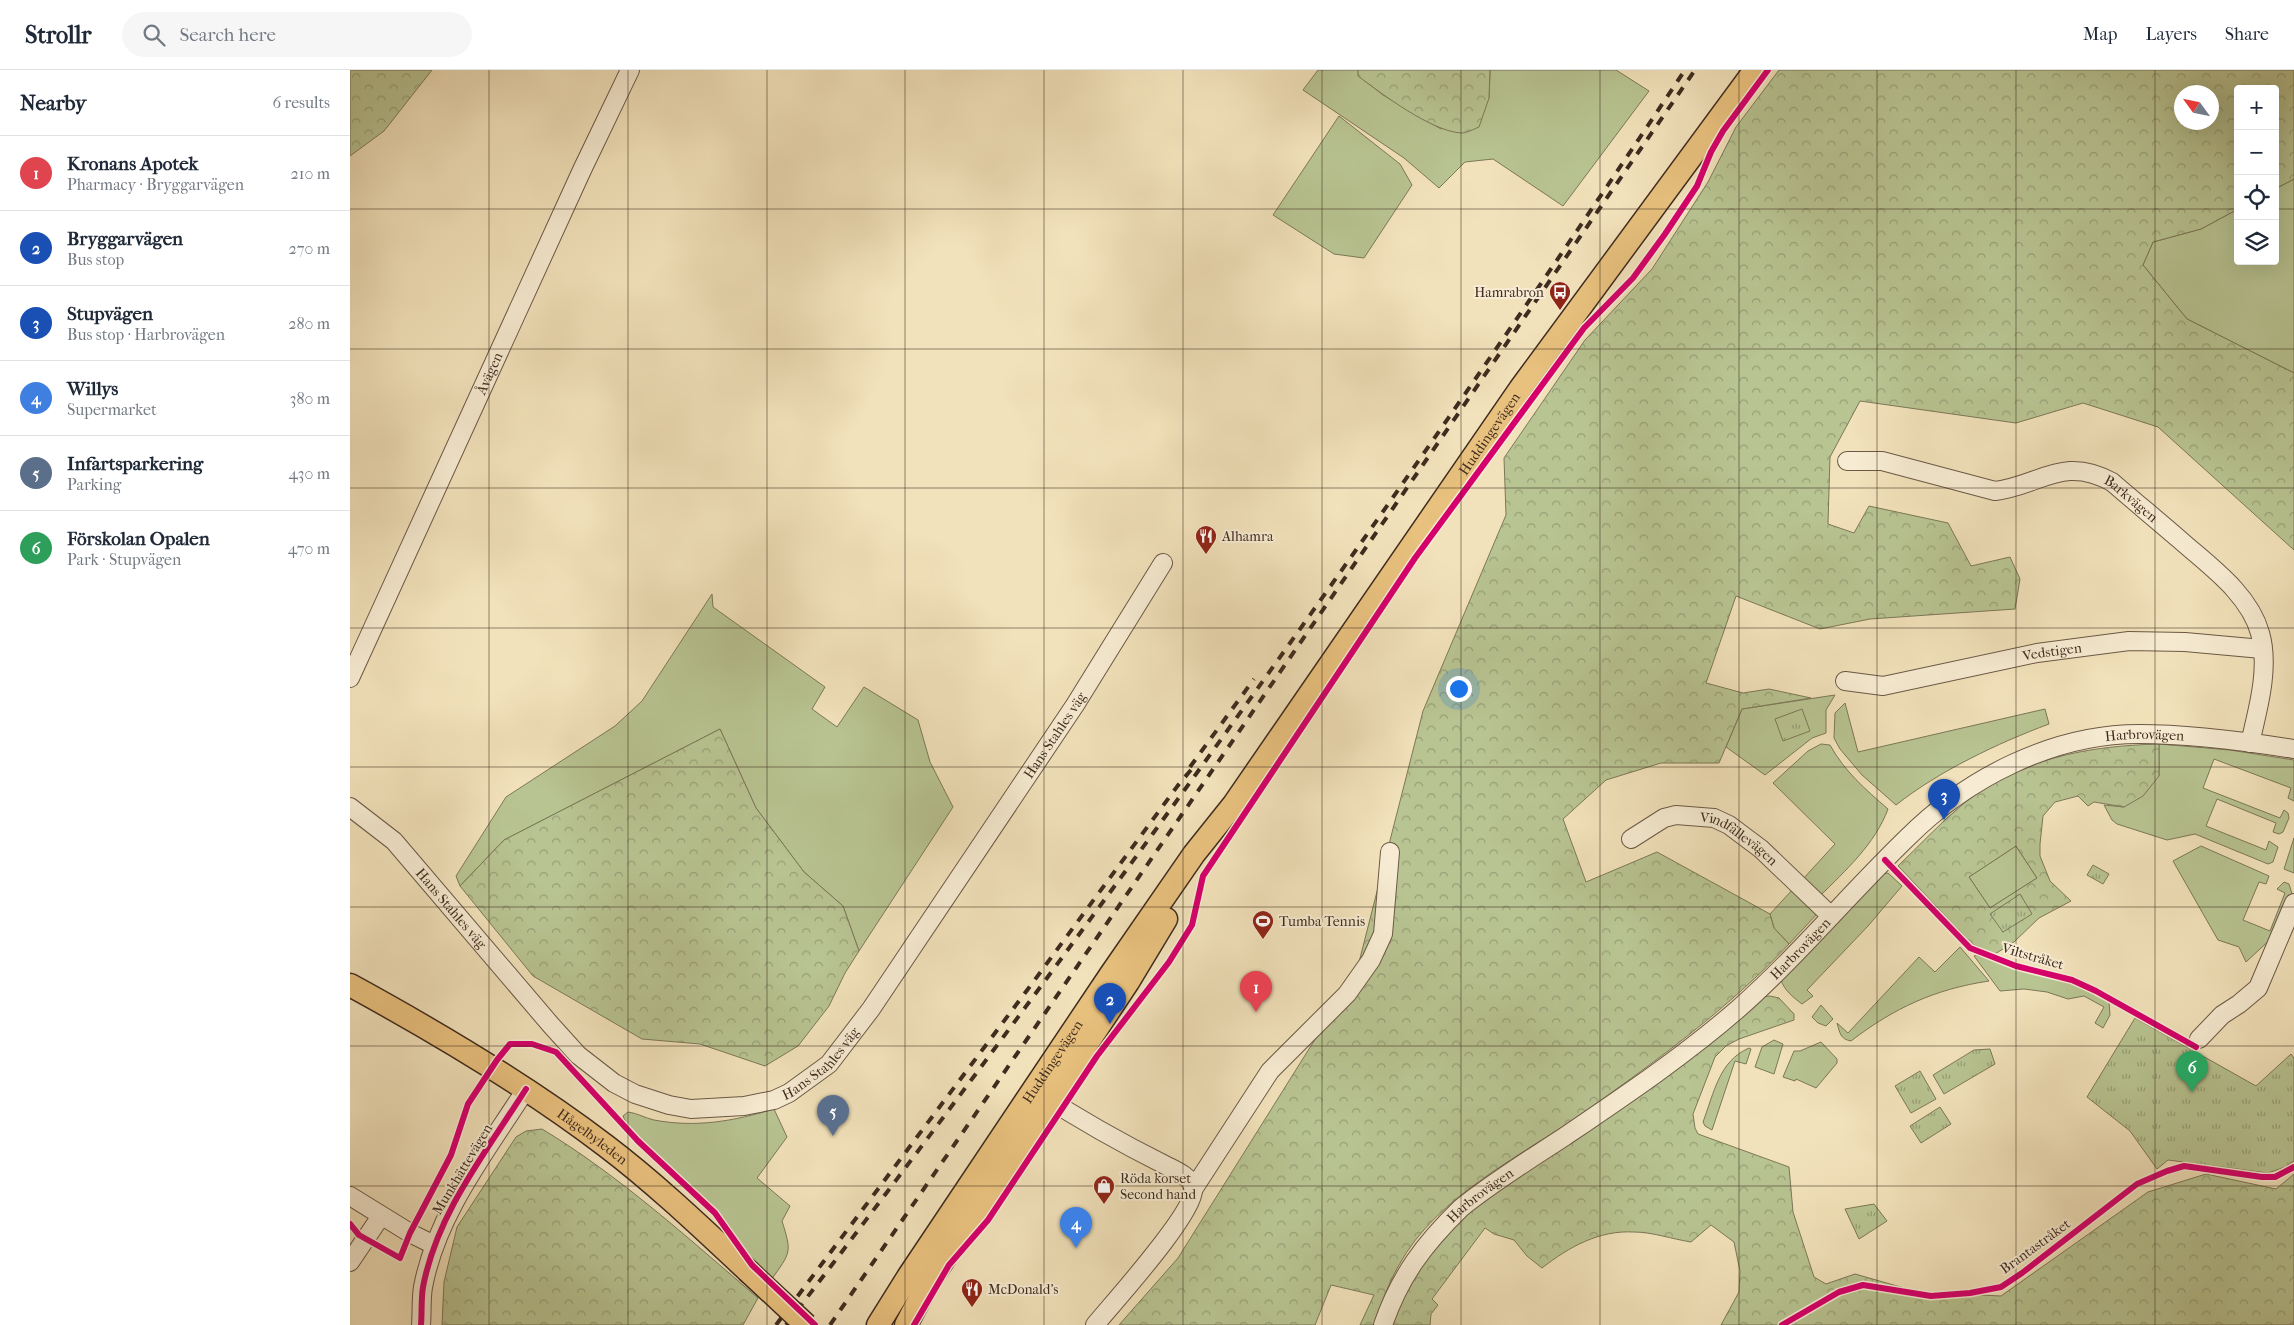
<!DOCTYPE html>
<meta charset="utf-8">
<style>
body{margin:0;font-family:"IM FELL French Canon",serif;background:#f6f6f7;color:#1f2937}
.controls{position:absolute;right:15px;top:15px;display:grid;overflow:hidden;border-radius:5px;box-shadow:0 5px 20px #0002}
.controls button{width:45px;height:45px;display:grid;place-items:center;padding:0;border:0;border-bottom:1px solid #e0e1e3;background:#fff;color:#1f2937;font:25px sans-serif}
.compass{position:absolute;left:1824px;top:15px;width:45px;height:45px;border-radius:50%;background:#fff;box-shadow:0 5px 20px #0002;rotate:303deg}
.you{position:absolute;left:1108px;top:618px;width:18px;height:18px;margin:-12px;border:4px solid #fff;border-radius:50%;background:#1a73e8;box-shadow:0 0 0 8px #1a73e833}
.badge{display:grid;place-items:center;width:32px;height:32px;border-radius:50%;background:#8f2418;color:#fff;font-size:16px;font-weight:700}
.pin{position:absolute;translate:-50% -41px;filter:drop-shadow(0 1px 2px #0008)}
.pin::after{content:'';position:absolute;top:26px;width:18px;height:15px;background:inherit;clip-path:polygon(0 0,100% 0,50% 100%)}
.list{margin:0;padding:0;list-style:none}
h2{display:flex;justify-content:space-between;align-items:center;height:65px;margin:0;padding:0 20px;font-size:21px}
h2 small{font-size:16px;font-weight:400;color:#747a83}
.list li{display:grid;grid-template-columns:32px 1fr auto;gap:15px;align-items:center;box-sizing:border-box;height:75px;padding:0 20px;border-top:1px solid #e0e1e3}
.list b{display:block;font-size:19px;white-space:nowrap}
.list p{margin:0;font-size:16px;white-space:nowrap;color:#747a83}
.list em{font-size:16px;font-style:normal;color:#747a83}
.icon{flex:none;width:28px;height:28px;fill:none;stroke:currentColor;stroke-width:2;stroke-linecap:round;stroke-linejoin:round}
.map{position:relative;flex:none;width:1944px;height:1255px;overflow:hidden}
header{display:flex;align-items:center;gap:30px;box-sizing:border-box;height:70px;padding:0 25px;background:#fff;border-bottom:1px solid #e0e1e3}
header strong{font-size:24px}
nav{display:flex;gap:28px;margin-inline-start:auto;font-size:18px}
.search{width:350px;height:45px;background:#f6f6f7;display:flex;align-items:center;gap:12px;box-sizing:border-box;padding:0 18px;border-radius:28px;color:#747a83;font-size:19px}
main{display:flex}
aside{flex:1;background:#fff}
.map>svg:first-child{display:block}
.grass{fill:#b8c492;stroke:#7c7858}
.forest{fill:url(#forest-crowns);stroke:#7c7858;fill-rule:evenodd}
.park{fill:url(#park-tufts);stroke:#7c7858}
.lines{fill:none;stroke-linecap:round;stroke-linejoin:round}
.minor-casing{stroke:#6c5946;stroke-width:20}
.major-casing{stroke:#3f2b1f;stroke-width:25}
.minor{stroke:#f7ecd3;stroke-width:18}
.major{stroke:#e9c17e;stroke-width:22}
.rail{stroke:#3f2b1f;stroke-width:4;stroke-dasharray:9 9;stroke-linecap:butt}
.major-bridge-casing{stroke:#3f2b1f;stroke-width:25;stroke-linecap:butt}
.major-bridge{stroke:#e9c17e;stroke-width:22}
.cycleway-casing{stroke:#f7ecd3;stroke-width:9}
.cycleway{stroke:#d6006c;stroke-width:6}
.grid{fill:none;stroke:#3f2b1f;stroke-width:1;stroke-opacity:0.55}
.labels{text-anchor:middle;stroke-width:4;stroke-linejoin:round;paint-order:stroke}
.poi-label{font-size:14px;fill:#3f2b1f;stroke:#f7ecd3;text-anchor:start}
.street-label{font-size:14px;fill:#3f2b1f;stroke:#f7ecd3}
</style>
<header>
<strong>Strollr</strong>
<div class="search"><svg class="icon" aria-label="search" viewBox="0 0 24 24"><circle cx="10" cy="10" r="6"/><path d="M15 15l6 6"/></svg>Search here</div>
<nav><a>Map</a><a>Layers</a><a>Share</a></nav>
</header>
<main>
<aside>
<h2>Nearby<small>6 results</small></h2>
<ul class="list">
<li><span class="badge" style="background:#e0444e">1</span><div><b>Kronans Apotek</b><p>Pharmacy · Bryggarvägen</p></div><em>210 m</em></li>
<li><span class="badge" style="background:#1a4fb4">2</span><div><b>Bryggarvägen</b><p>Bus stop</p></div><em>270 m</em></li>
<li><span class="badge" style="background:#1a4fb4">3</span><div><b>Stupvägen</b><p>Bus stop · Harbrovägen</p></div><em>280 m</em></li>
<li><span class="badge" style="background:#3f7fe0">4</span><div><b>Willys</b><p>Supermarket</p></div><em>380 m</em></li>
<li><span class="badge" style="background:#5c6f8a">5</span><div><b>Infartsparkering</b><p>Parking</p></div><em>430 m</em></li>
<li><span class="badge" style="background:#2e9e5b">6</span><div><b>Förskolan Opalen</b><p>Park · Stupvägen</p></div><em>470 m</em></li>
</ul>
</aside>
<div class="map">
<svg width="1944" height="1255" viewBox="0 0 1944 1255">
<defs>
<pattern id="forest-crowns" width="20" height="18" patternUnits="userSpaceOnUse" patternTransform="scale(1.25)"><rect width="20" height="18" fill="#b8c492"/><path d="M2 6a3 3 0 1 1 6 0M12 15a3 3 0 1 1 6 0" fill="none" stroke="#979f77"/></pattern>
<pattern id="park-tufts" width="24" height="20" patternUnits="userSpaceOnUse" patternTransform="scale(1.25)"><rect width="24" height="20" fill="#b8c492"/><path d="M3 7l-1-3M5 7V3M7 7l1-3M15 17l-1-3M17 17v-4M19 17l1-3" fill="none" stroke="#979f77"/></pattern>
</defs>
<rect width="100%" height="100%" fill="#f2e2bb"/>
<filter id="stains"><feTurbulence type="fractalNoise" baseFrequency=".004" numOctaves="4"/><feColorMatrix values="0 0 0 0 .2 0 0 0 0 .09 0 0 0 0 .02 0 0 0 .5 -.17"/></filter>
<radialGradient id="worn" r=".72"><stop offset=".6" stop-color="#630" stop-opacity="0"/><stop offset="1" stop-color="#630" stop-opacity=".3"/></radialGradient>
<g class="grass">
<polygon points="968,0 1008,0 1009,6 1033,25 1091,59 1139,28 1140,0 1266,0 1299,21 1213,136 1143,89 1115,92 1089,118 1054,88 953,20"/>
<polygon points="989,46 1050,94 1062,115 1014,188 984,184 923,145"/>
<polygon points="1944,109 1944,303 1837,249 1793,195 1803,172 1851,159 1888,139 1888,191 1925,191 1925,119"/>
<polygon points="362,524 363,537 475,617 462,639 487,657 514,617 568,650 580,692 603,737 509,881 493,836 454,802 406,738 370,659 154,770 110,816 106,806 156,727 265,656 292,631"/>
<polygon points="1485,625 1476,640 1476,663 1462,668 1415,705 1376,677 1392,639"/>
<path d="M1495 633 1508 682 1695 639 1699 654C1648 673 1589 701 1546 735L1512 705 1490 679 1484 668 1485 643Z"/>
<path d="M1471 674 1480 675C1495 702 1515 719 1538 739 1525 774 1496 800 1470 826L1453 809 1485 774 1423 713 1458 681Z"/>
<polygon points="1809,674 1880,680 1944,690 1944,731 1938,728 1941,718 1864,689 1853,718 1930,748 1934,740 1938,743 1939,748 1933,762 1929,764 1923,762 1926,753 1867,729 1856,756 1916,780 1919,771 1928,777 1923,792 1918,794 1845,764 1817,770 1767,754 1762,750 1754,735 1774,737 1809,706"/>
<polygon points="1944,768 1944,803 1934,799"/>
<polygon points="1666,776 1687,808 1640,838 1619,807"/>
<polygon points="1851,776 1919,806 1916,814 1909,812 1893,850 1920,861 1935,823 1927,819 1934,812 1939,814 1942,824 1924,866 1896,892 1889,877 1868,870 1823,791"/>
<path d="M1538 803 1552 816 1518 856 1457 920 1463 926 1452 934C1444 928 1434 920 1431 910L1533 804Z"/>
<polygon points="1443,819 1468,843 1439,874 1424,858 1420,844"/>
<path d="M1610 877 1639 911C1585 919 1544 938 1501 971 1490 969 1490 963 1487 953L1498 963 1569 887 1585 902Z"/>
<polygon points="1626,885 1662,898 1721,912 1755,929 1759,932 1760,945 1753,958 1745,953 1754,937 1734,926 1718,929 1697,922 1674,919 1650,921 1624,886"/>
<polygon points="1471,935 1483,949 1476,956 1468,953 1462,947"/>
<polygon points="1424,970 1433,974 1424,1004 1405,997 1412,977"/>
<polygon points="1471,972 1487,989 1487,993 1466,1018 1446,1009 1445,1011 1433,1007 1444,981 1450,981"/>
<path d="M1399 978 1401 979 1396 994 1385 991 1362 1060 1355 1056 1353 1052C1364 1023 1369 991 1399 978Z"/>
<path d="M424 1039 437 1067 407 1108 440 1136 432 1151C442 1183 441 1182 421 1210L396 1185 390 1173 374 1150 298 1077 276 1053 273 1046 278 1042C287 1043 295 1048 304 1050 346 1058 384 1051 424 1039Z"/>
</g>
<g class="forest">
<polygon points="0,0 82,0 34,61 0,86"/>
<path d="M1008 0H1140L1139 28 1129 57C1124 59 1117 63 1111 63 1081 61 1032 24 1008 6Z"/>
<path d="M1429 0H1944V109L1925 119V19H1888V139L1851 159 1803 172 1793 195 1837 249 1944 303V480L1808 357 1733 333 1666 353 1510 331 1480 387 1478 454 1504 463 1519 436 1598 453 1621 496 1660 487 1670 509 1665 539 1520 549 1470 559 1386 526 1356 613 1393 623 1419 619 1461 628 1392 639 1369 693H1311L1256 710 1213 749 1236 812 1307 782 1420 844 1424 858 1439 874C1379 938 1309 989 1237 1040 1174 1085 1087 1125 1049 1195 1038 1214 1031 1235 1024 1255H1010L1024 1225 981 1215 965 1255H769L828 1188 1006 904 1073 641 1156 445 1154 388 1235 270 1302 199 1358 112 1386 57ZM1832 22H1862V52H1832Z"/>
<polygon points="370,659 406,738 454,802 493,836 509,881 495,903 479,936 448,976 415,996 350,974 292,969 183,906 110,816 154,770"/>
<path d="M1809 674V706L1793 726 1774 737 1744 732 1738 736 1728 726 1705 732 1693 746 1690 774V786L1700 811 1721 831 1689 848 1664 872 1645 884 1622 874 1548 796C1569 776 1589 754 1612 735 1670 688 1737 676 1809 674ZM1666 776 1687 808 1640 838 1619 807Z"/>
<path d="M1420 926 1429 928 1444 944V950L1389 969 1376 976 1365 987 1343 1044 1345 1058 1348 1064 1359 1068 1439 1097 1443 1142 1464 1207 1476 1214 1505 1204 1568 1222 1651 1226 1798 1122 1856 1104 1926 1119 1944 1104V1255H1371L1389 1222 1390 1201 1384 1172 1361 1155 1341 1172C1322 1169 1302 1162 1284 1162 1249 1160 1219 1177 1192 1198L1177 1186 1164 1170 1144 1164 1135 1158 1082 1229 1088 1235 1081 1244 1080 1255H1040L1057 1213 1076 1184 1135 1125 1411 927Z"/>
<path d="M192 1059C270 1106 339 1169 408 1228L393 1255H92L94 1212 107 1157 166 1067 176 1061Z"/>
</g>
<g class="park">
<polygon points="1452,639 1460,661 1433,671 1425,649"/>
<polygon points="1743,795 1759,804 1753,814 1737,805"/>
<polygon points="1670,824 1682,844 1653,862 1640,844"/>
<polygon points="1785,948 1906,1016 1941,984 1944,988 1944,1091 1935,1097 1918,1103 1818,1090 1807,1099 1780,1061 1737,1027"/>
<polygon points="1640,979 1645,994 1594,1024 1583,1005 1624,980"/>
<polygon points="1570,1001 1586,1029 1561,1043 1545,1016"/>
<polygon points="1590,1037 1601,1054 1571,1073 1560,1056"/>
<polygon points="1524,1134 1537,1151 1509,1169 1495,1139"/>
</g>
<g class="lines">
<g class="minor-casing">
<g id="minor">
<path id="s1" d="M1497 391H1532L1645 421C1691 415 1713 385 1762 412 1784 431 1807 450 1829 469 1858 495 1899 523 1910 563 1920 597 1908 639 1900 673"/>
<path id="s2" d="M0 608 232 100 280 0"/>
<path id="s3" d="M1495 611 1533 616 1687 583 1779 571 1835 572 1912 579"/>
<path id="s4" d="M0 737 44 771 200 954 228 985 264 1013 285 1024 319 1035 341 1039 394 1036 424 1030 439 1023 479 994 521 939 725 635 813 493"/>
<path id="s5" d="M1281 769 1314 748 1326 745 1364 748 1379 755 1411 779 1481 846"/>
<polyline points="1849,969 1872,945 1889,934 1908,918 1944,833"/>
<path d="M689 1023C730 1050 773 1074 817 1096 825 1100 841 1107 843 1117 848 1140 762 1234 745 1255"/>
<polyline points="844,1118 920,1001 997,924 1021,890 1033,864 1040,782"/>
<polyline points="0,1126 60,1163 84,1175"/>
<polyline points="0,1192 31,1146"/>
<path d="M71 1255C72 1243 71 1229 73 1217 87 1143 136 1082 176 1019"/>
<path id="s6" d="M1033 1255C1050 1206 1074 1174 1111 1138 1143 1112 1179 1090 1214 1067 1273 1027 1334 986 1388 939 1448 886 1499 824 1557 768 1617 708 1703 664 1789 664 1841 664 1893 671 1944 679"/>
</g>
</g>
<g class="major-casing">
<g id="major">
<path id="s7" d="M0 915C88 963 176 1015 256 1076 306 1114 352 1158 398 1201"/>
<path id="s8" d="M528 1255 558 1207 761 904 844 784 884 734 1170 319 1405 0"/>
<polyline points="556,1255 578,1213 778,912 816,849"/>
</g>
</g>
<use href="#minor" class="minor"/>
<use href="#major" class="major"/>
<g class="rail">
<polyline points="840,697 904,609"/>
<polyline points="426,1255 678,919 829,714 846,694"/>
<path d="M436 1255C749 846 1050 428 1335 0"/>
<polyline points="480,1255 1345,0"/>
</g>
<g class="major-bridge-casing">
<polyline id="major-bridge" points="398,1201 456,1255"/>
</g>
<use href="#major-bridge" class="major-bridge"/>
<g class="cycleway-casing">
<g id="cycleway">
<polyline points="1535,790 1620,878 1666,896 1722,910 1746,921 1846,977"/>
<polyline points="0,1154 9,1165 50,1188 60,1163 101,1085 118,1034 147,990 160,974 182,974 206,982 288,1071 365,1143 402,1195 465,1255"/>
<path d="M71 1255C72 1243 71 1229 73 1217 87 1143 136 1082 176 1019"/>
<polyline points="564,1255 599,1195 638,1150 747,986 819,892 842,855 853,806 1065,488 1234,258 1283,208 1315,164 1347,116 1361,82 1373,61 1418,0"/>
<polyline points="1432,1255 1489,1222 1513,1215 1581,1226 1620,1223 1651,1217 1672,1203 1787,1114 1817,1101 1834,1096 1912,1107 1925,1107 1944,1097"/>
</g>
</g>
<use href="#cycleway" class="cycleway"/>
</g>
<path class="grid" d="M139 0V1255M278 0V1255M417 0V1255M555 0V1255M694 0V1255M833 0V1255M972 0V1255M1111 0V1255M1250 0V1255M1389 0V1255M1527 0V1255M1666 0V1255M1805 0V1255M0 139H1888M1925 139H1944M0 279H1944M0 418H1944M0 558H1944M0 697H1944M0 837H1944M0 976H1944M0 1116H1944"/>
<defs>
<g id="bus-pin" transform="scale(1.125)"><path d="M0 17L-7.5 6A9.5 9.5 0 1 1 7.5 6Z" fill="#8f2418" stroke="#f7ecd3"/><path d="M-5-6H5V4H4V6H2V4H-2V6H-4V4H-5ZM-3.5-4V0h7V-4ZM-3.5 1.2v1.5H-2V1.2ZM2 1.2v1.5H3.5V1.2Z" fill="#fff"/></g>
<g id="restaurant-pin" transform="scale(1.125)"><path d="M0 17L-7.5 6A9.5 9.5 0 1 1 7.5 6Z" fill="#8f2418" stroke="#f7ecd3"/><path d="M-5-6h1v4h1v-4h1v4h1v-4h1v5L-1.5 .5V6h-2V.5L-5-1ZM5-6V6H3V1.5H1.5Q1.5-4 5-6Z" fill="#fff"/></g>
<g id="stadium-pin" transform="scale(1.125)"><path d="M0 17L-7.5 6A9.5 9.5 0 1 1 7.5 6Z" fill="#8f2418" stroke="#f7ecd3"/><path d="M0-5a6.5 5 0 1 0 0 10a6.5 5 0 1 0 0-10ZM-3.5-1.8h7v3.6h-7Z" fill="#fff"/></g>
<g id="shop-pin" transform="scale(1.125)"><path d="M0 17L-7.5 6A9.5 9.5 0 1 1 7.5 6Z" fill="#8f2418" stroke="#f7ecd3"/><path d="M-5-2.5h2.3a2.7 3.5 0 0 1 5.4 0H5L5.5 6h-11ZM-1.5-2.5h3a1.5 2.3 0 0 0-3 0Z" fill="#fff"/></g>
</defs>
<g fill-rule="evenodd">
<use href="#bus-pin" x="1210" y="222"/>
<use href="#restaurant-pin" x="856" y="466"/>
<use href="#stadium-pin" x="913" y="851"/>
<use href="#shop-pin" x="754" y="1116"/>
<use href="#restaurant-pin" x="622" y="1219"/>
</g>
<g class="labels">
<g class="poi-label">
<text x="1194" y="227" text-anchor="end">Hamrabron</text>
<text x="872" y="471">Alhamra</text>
<text x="929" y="856">Tumba Tennis</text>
<text x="770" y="1113">Röda korset<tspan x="770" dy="16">Second hand</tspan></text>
<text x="638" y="1224">McDonald's</text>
</g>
<g class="street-label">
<text dy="5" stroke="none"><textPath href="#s2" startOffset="335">Åvägen</textPath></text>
<text dy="5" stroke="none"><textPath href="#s8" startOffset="1081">Huddingevägen</textPath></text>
<text dy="5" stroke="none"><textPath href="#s1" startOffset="299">Barkvägen</textPath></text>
<text dy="5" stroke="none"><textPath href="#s3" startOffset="211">Vedstigen</textPath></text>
<text dy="5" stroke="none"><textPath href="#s4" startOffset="1014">Hans Stahles väg</textPath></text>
<text dy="5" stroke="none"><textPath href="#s6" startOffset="990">Harbrovägen</textPath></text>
<text dy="5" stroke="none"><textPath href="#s5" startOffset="121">Vindfällevägen</textPath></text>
<text dy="5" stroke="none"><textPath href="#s4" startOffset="144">Hans Stahles väg</textPath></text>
<text dy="5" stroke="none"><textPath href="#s6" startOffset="570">Harbrovägen</textPath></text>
<text transform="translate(1683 886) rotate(16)" y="5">Viltstråket</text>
<text dy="5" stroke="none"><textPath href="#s4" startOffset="609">Hans Stahles väg</textPath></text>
<text dy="5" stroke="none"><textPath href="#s8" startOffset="316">Huddingevägen</textPath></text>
<text dy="5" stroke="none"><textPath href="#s7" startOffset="286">Hågelbyleden</textPath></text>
<text transform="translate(112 1099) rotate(-59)" y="5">Munkhättevägen</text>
<text dy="5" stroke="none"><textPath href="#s6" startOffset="165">Harbrovägen</textPath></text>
<text transform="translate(1685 1176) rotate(-36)" y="5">Brantastråket</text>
</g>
</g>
<rect width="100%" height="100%" filter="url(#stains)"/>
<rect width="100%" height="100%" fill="url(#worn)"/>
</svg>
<div class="controls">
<button>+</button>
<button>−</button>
<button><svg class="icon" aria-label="locate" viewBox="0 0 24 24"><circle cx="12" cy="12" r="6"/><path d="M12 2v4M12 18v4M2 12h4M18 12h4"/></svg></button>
<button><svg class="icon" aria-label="layers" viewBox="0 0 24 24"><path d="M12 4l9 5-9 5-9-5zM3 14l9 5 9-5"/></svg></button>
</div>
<svg class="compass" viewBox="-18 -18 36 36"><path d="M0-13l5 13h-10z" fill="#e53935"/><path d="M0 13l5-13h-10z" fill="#747a83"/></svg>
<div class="you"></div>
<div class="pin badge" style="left:906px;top:942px;background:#e0444e">1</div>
<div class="pin badge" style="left:760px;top:954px;background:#1a4fb4">2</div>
<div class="pin badge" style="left:1594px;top:750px;background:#1a4fb4">3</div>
<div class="pin badge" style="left:726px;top:1178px;background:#3f7fe0">4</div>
<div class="pin badge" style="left:483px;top:1066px;background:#5c6f8a">5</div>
<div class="pin badge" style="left:1842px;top:1022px;background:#2e9e5b">6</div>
</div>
</main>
